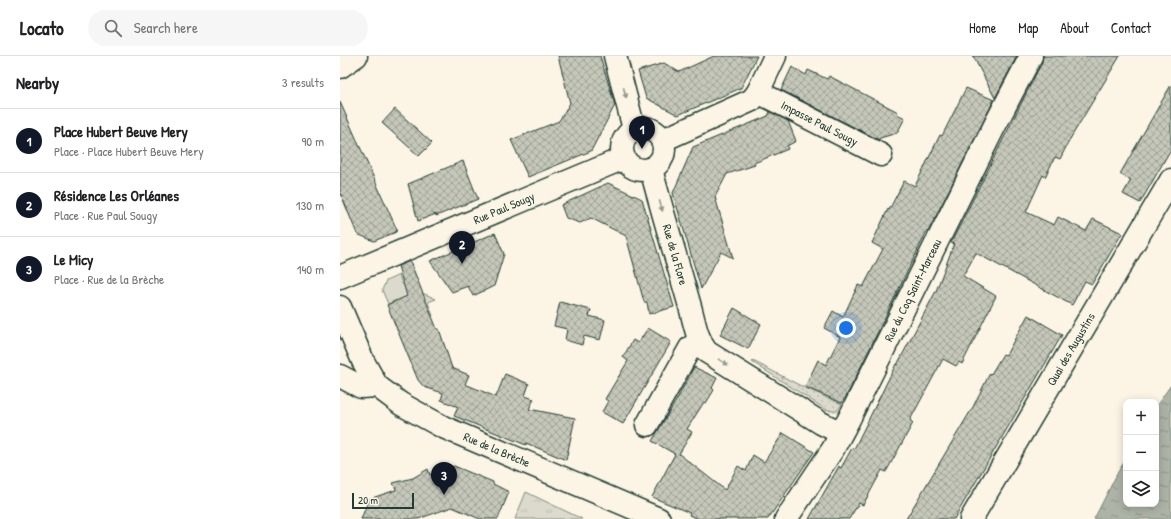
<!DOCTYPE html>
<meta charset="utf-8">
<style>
body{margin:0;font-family:"Patrick Hand",sans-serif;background:#f6f6f6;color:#202124}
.controls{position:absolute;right:12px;bottom:12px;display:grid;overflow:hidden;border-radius:8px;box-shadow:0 2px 10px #0003}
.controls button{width:36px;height:36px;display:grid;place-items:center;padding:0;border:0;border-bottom:1px solid #e0e0e0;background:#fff;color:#202124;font:20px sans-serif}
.scale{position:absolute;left:12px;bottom:10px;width:62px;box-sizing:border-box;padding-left:4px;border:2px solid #1f3d34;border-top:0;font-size:11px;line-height:14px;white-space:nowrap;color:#1f3d34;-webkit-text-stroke:3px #fcf5e5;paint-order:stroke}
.you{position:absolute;left:506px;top:272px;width:14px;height:14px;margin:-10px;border:3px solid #fff;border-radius:50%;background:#1a73e8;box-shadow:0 0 0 6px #1a73e833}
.badge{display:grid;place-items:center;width:26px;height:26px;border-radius:50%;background:#111827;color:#fff;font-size:13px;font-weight:700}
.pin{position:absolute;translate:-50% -33px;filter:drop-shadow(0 1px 2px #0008)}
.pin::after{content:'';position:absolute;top:21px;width:14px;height:12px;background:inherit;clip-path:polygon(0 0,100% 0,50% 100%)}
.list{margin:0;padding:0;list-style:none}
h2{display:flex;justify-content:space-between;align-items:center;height:52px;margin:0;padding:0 16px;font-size:17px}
h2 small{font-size:13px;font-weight:400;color:#757577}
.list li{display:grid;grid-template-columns:26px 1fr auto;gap:12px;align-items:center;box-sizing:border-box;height:64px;padding:0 16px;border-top:1px solid #e0e0e0}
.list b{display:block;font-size:15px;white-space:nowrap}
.list p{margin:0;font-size:13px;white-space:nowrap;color:#757577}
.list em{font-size:13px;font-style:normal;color:#757577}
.icon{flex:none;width:22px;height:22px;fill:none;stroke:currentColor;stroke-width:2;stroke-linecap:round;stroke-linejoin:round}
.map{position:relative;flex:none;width:831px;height:463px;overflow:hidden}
header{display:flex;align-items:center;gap:24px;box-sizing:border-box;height:56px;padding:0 20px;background:#fff;border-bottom:1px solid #e0e0e0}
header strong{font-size:19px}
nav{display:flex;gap:22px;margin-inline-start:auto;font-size:14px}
.search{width:280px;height:36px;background:#f6f6f6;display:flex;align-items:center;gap:10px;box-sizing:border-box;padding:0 14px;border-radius:22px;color:#757577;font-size:15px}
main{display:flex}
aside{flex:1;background:#fff}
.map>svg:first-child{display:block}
.grass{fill:#dcdacc;stroke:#7e8c80}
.park{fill:url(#park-tufts);stroke:#7e8c80}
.garden{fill:url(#garden-dots);stroke:#7e8c80}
.water{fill:url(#water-ripples);stroke:#758479}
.building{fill:url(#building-cross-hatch);stroke:#1f3d34}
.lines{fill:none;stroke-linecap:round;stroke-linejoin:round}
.street-casing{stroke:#1f3d34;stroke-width:25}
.secondary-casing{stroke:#1f3d34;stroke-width:25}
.street{stroke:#fcf5e5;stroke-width:22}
.secondary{stroke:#fcf5e5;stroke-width:22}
.oneway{fill:#8e998c}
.labels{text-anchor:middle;stroke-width:3;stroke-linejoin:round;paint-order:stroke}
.street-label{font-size:12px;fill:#1f3d34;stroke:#fcf5e5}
</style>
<header>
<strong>Locato</strong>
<div class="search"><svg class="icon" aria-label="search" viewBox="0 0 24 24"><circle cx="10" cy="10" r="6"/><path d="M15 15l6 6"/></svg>Search here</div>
<nav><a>Home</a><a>Map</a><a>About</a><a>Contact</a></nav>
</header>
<main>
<aside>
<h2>Nearby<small>3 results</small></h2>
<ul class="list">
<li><span class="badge">1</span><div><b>Place Hubert Beuve Mery</b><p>Place · Place Hubert Beuve Mery</p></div><em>90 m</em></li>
<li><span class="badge">2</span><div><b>Résidence Les Orléanes</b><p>Place · Rue Paul Sougy</p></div><em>130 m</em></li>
<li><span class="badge">3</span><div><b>Le Micy</b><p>Place · Rue de la Brèche</p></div><em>140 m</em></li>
</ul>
</aside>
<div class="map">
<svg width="831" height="463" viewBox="0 0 831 463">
<defs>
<pattern id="park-tufts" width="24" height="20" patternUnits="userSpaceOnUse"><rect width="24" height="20" fill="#dcdacc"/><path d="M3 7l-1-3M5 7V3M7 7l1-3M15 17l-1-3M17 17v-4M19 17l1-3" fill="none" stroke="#bcbcb0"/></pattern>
<pattern id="garden-dots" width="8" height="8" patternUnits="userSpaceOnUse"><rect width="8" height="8" fill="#dcdacc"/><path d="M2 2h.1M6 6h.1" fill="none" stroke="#bcbcb0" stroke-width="1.8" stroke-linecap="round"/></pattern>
<pattern id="water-ripples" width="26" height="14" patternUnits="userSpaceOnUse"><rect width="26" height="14" fill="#aeb3a7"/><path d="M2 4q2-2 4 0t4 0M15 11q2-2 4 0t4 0" fill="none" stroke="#8d9389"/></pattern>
<pattern id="building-cross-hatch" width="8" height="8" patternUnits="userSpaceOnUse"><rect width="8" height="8" fill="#c5c7b9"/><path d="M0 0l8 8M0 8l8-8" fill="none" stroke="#9fa397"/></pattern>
</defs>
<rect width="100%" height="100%" fill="#fcf5e5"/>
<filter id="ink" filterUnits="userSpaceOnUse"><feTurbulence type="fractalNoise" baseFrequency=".025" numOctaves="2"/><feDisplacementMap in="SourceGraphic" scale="8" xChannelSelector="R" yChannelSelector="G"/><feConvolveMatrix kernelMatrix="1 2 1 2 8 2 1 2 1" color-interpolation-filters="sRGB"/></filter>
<g filter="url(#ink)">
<polygon class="grass" points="59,219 62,228 96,243 88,246 93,260 80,253 56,244 48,248 42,234 46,225"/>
<polygon class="park" points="186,436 242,463 175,463"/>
<polygon class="garden" points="413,305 465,332 502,348 497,355 491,355 485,353 412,306"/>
<polygon class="water" points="831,329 831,463 754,463 778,416 786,403 786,448 816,448 816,350"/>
<g class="building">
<polygon points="218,0 260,0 275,49 251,95 188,121 171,84 219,65 230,47"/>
<polygon points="374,0 417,0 401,32 338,59 306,42 298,15 324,7 339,16"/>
<polygon points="633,0 677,0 655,42"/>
<polygon points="703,0 780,0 730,83 720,103 715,101 705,121 703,119 686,156 714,169 718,161 746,175 753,163 782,177 781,179 752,228 745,225 732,249 636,197 623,220 656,240 622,308 619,306 616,310 603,303 570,364 573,367 546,416 542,414 523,449 519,447 509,463 469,463 499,410 501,412 512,392 514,393 556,308 557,309 596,235 614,188 611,187 702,6"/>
<polygon points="452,11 466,19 468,14 487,23 489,20 558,56 557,58 565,62 557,77 540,82 539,84 441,34"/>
<polygon points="831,29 831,93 800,147 783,138 791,124 780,118"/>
<polygon points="626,32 654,44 588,176 587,175 509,335 502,347 465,331 478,304 486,309 500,281 484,272 493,255 503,261 518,229 523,231 543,193 532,187 548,153 549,154 564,125 575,130 600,79 602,80"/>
<polygon points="0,46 57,174 56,175 56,176 34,185 17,178 0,136"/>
<polygon points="55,53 92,87 79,100 42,67"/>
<polygon points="430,56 448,65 456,85 447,90 448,93 414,107 415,109 387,118 375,141 393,202 381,196 361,233 333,137 353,91 428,60"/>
<polygon points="123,105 138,143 96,160 96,158 78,165 68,128"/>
<polygon points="268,127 302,143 334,251 309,258 307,246 304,246 286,180 251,162 240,167 226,162 221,149"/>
<polygon points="155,177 164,198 154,230 133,240 128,230 112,236 90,205"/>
<polygon points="70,205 97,273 99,273 112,312 129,319 125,328 156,341 165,318 189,328 185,340 194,343 189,353 235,362 226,404 186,387 186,389 114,360 118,351 101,344 103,337 84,331 78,324 47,249 67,240 58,210"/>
<polygon points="220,246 251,254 249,260 265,264 260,284 244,280 242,289 225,284 227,273 214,270"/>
<polygon points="394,252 421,268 408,293 380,279"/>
<polygon points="688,259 722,279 614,463 566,463 633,351 650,317 651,318 663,298 666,299"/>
<polygon points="308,272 331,286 283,368 262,356 268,345 265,343 288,305 283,301 293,284 298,287"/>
<polygon points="354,311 377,322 372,332 374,334 366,347 364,346 347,373 352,376 339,398 385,434 398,410 406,415 413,399 424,406 443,377 474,396 428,463 359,463 349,459 350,457 312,441 335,398 312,385 337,343"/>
<polygon points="114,410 153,426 153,428 169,436 158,463 140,463 112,451 78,463 21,463 29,443 56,434 53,427 73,422 88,413 90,419"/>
</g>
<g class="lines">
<g class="street-casing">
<g id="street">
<polyline points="275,0 294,73"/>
<polyline points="0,11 16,0"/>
<path id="s1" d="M418 36 541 99"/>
<circle cx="303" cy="93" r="21"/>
<polyline points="323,84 412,44 418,36 435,0"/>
<path id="s2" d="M311 113C323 158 336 202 349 247 354 263 356 283 367 296L481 367 501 377"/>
<path id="s3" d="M0 221 284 102"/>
<polyline points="0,251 23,305 37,330"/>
<path id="s4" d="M0 320 21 331 37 330 61 348 103 371 319 463"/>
<polyline points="307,369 350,292 360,284"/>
<path id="s5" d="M446 463 493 393 509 363 655 69 691 0"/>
</g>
</g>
<g class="secondary-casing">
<g id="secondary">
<path id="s6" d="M631 463 831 124"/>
</g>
</g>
<use href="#street" class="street"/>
<use href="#secondary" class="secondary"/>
</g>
<defs><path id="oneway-solid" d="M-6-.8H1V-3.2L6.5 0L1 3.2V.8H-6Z"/></defs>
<g class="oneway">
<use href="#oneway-solid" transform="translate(285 37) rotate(75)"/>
<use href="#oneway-solid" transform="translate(321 150) rotate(74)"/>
<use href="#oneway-solid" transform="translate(383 306) rotate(32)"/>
</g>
</g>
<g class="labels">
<g class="street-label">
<text dy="4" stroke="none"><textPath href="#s1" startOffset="69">Impasse Paul Sougy</textPath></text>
<text dy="4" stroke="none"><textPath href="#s3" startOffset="178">Rue Paul Sougy</textPath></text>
<text dy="4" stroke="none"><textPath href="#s2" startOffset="89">Rue de la Flore</textPath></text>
<text dy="4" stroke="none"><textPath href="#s5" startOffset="262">Rue du Coq Saint-Marceau</textPath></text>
<text dy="4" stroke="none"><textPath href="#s6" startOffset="197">Quai des Augustins</textPath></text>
<text dy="4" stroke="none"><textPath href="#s4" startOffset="176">Rue de la Brèche</textPath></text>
</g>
</g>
</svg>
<div class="controls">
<button>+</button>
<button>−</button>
<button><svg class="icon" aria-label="layers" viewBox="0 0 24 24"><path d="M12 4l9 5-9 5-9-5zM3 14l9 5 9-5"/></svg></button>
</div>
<div class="scale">20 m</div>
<div class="you"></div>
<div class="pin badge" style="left:302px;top:93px">1</div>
<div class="pin badge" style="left:122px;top:208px">2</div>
<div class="pin badge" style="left:104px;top:439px">3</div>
</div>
</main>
